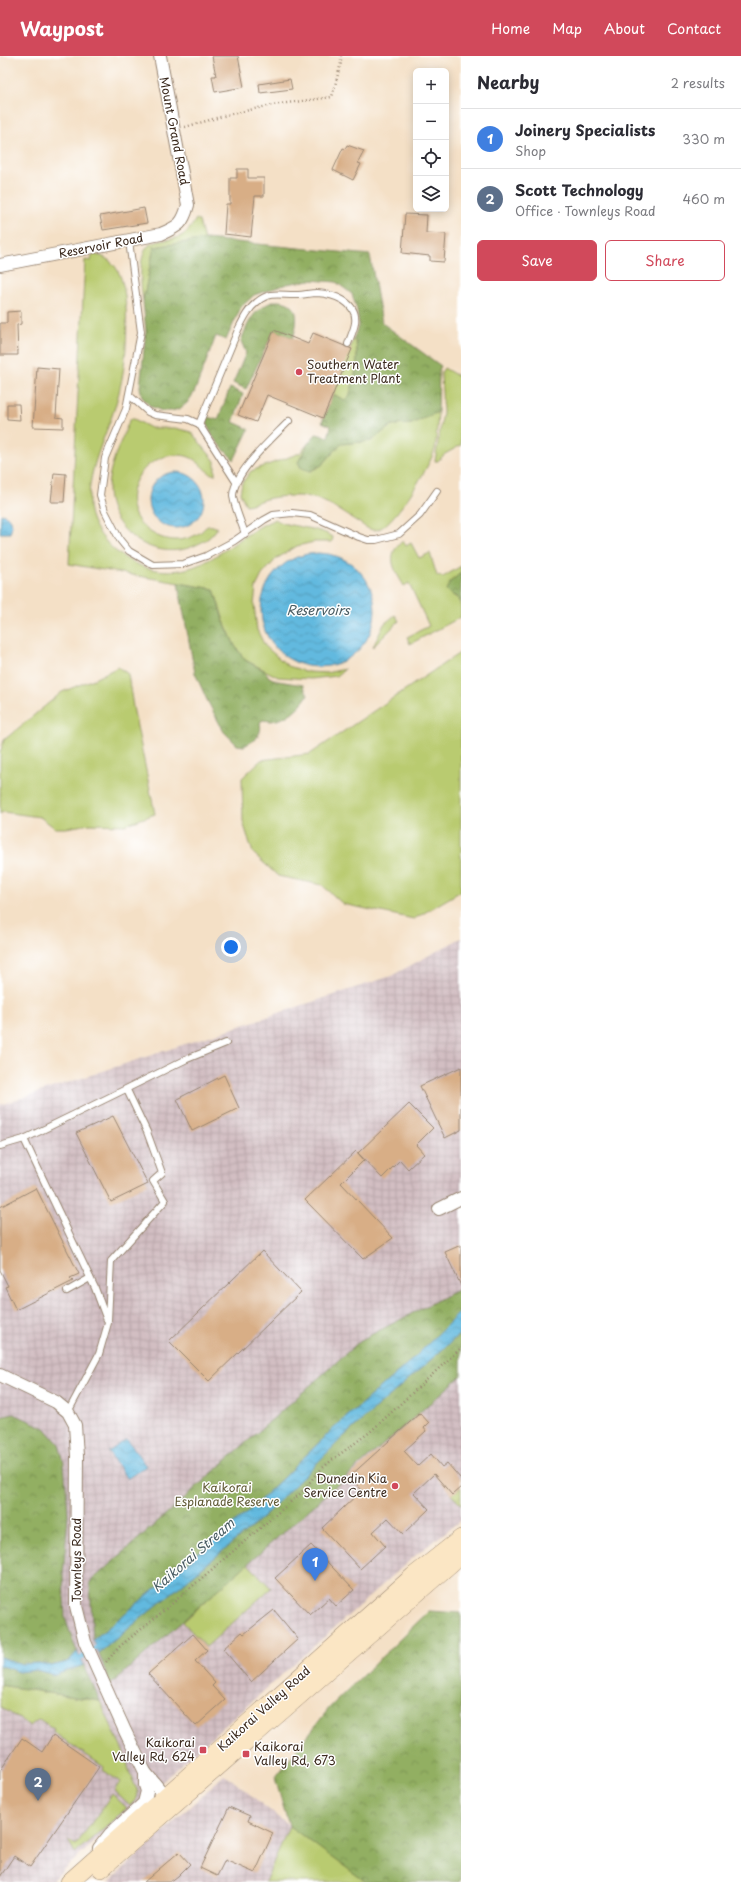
<!DOCTYPE html>
<meta charset="utf-8">
<style>
body{margin:0;font-family:"Playpen Sans",sans-serif;background:#f2f2f3;color:#2b2b33}
.controls{position:absolute;right:12px;top:12px;display:grid;overflow:hidden;border-radius:6px;box-shadow:0 2px 10px #0003}
.controls button{width:36px;height:36px;display:grid;place-items:center;padding:0;border:0;border-bottom:1px solid #e1e1e2;background:#fff;color:#2b2b33;font:20px sans-serif}
.you{position:absolute;left:231px;top:891px;width:14px;height:14px;margin:-10px;border:3px solid #fff;border-radius:50%;background:#1a73e8;box-shadow:0 0 0 6px #1a73e833}
.badge{display:grid;place-items:center;width:26px;height:26px;border-radius:50%;background:#d1495b;color:#fff;font-size:13px;font-weight:700}
.pin{position:absolute;translate:-50% -33px;filter:drop-shadow(0 1px 2px #0008)}
.pin::after{content:'';position:absolute;top:21px;width:14px;height:12px;background:inherit;clip-path:polygon(0 0,100% 0,50% 100%)}
.list{margin:0;padding:0;list-style:none}
h2{display:flex;justify-content:space-between;align-items:center;height:52px;margin:0;padding:0 16px;font-size:17px}
h2 small{font-size:13px;font-weight:400;color:#7c7c81}
.list li{display:grid;grid-template-columns:26px 1fr auto;gap:12px;align-items:center;box-sizing:border-box;height:60px;padding:0 16px;border-top:1px solid #e1e1e2}
.list b{display:block;font-size:15px;white-space:nowrap}
.list p{margin:0;font-size:13px;white-space:nowrap;color:#7c7c81}
.list em{font-size:13px;font-style:normal;color:#7c7c81}
.actions{display:flex;gap:8px;padding:12px 16px}
.actions a{flex:1;padding:9px 0;border:1px solid #d1495b;border-radius:6px;text-align:center;font-size:14px;color:#d1495b}
.actions .main{background:#d1495b;color:#fff}
.icon{flex:none;width:22px;height:22px;fill:none;stroke:currentColor;stroke-width:2;stroke-linecap:round;stroke-linejoin:round}
.map{position:relative;flex:none;width:461px;height:1826px;overflow:hidden}
header{display:flex;align-items:center;gap:24px;box-sizing:border-box;height:56px;padding:0 20px;background:#d1495b;color:#fff}
header strong{font-size:19px}
nav{display:flex;gap:22px;margin-inline-start:auto;font-size:14px}
main{display:flex}
aside{flex:1;background:#fff}
.map>svg:first-child{display:block}
.industrial{fill:url(#industrial-grid)}
.grass{fill:#b9cb6f;stroke:#7a7a46}
.forest{fill:url(#forest-crowns);stroke:#666c40}
.garden{fill:url(#garden-furrows);stroke:#7a7a46}
.water{fill:url(#water-waves);stroke:#4e727e}
.lines{fill:none;stroke-linecap:round;stroke-linejoin:round}
.stream{stroke:#62b9df;stroke-width:4}
.building{fill:#d8ae86}
.lane-casing{stroke:#988572;stroke-width:8}
.street-casing{stroke:#988572;stroke-width:14}
.secondary-casing{stroke:#988572;stroke-width:18}
.path{stroke:#988572;stroke-width:2.5;stroke-dasharray:1 3;stroke-linecap:butt}
.lane{stroke:#fff;stroke-width:6}
.street{stroke:#fff;stroke-width:12}
.secondary{stroke:#fbe6c4;stroke-width:17}
.poi-dot{fill:#d1495b;stroke:#fff;stroke-width:1.5}
.labels{text-anchor:middle;stroke-width:3;stroke-linejoin:round;paint-order:stroke}
.street-label{font-size:12px;fill:#3b2a1e;stroke:#fff}
.poi-label{font-size:12px;fill:#3b2a1e;stroke:#fff;text-anchor:start}
.park-label{font-size:12px;fill:#615a36;stroke:#fff}
.water-label{font-size:13px;font-style:italic;fill:#495c62;stroke:#fff}
</style>
<header>
<strong>Waypost</strong>
<nav><a>Home</a><a>Map</a><a>About</a><a>Contact</a></nav>
</header>
<main>
<div class="map">
<svg width="461" height="1826" viewBox="0 0 461 1826">
<defs>
<pattern id="industrial-grid" width="8" height="8" patternUnits="userSpaceOnUse"><rect width="8" height="8" fill="#d2bec2"/><path d="M0 4h8M4 0v8" fill="none" stroke="#b5a3a6"/></pattern>
<pattern id="forest-crowns" width="20" height="18" patternUnits="userSpaceOnUse"><rect width="20" height="18" fill="#92af62"/><path d="M2 6a3 3 0 1 1 6 0M12 15a3 3 0 1 1 6 0" fill="none" stroke="#788f50"/></pattern>
<pattern id="garden-furrows" width="10" height="10" patternUnits="userSpaceOnUse"><rect width="10" height="10" fill="#b9cb6f"/><path d="M-1 1l2-2M0 10L10 0M9 11l2-2" fill="none" stroke="#a0ae60"/></pattern>
<pattern id="water-waves" width="16" height="10" patternUnits="userSpaceOnUse"><rect width="16" height="10" fill="#62b9df"/><path d="M0 5q4-4 8 0t8 0" fill="none" stroke="#5297b4"/></pattern>
</defs>
<rect width="100%" height="100%" fill="#fff"/>
<filter id="ink" filterUnits="userSpaceOnUse"><feTurbulence type="fractalNoise" baseFrequency=".025" numOctaves="2"/><feDisplacementMap in="SourceGraphic" scale="8" xChannelSelector="R" yChannelSelector="G"/><feConvolveMatrix kernelMatrix="1 2 1 2 8 2 1 2 1" color-interpolation-filters="sRGB"/></filter>
<filter id="wash" filterUnits="userSpaceOnUse"><feTurbulence type="fractalNoise" baseFrequency=".012" numOctaves="4" result="noise"/><feDisplacementMap in="SourceGraphic" scale="16" xChannelSelector="R" yChannelSelector="G"/><feGaussianBlur stdDeviation="0.9" result="paint"/><feColorMatrix in="noise" values="0 0 0 0 0 0 0 0 0 0 0 0 0 0 0 0 0 1.4 0 .05"/><feComposite in="paint" operator="in"/></filter>
<g filter="url(#wash)">
<rect width="100%" height="100%" fill="#f4e0c6"/>
<g class="industrial">
<polygon points="461,882 461,1464 416,1499 50,1826 0,1826 0,1049 391,920"/>
<polygon points="224,1719 231,1723 289,1770 265,1826 109,1826"/>
</g>
<g class="grass">
<path d="M196 163 199 165 204 184 154 191 143 245C141 232 136 193 153 187 176 180 182 187 196 163Z"/>
<path d="M94 198C117 203 122 220 125 240 129 278 126 315 115 351 105 382 88 413 89 447 89 467 105 488 121 499 139 512 159 517 181 514 217 508 243 475 276 463 282 471 318 470 333 481L332 486H314L297 490 276 503 262 519 256 531 254 549 257 574 265 590 288 610 308 616 326 617 345 613 337 620 311 623 278 621 245 604 235 590 224 565 214 533 69 508 85 204 91 205 92 199Z"/>
<path d="M353 284 356 286C359 306 355 323 349 341L344 344 333 338Z"/>
<polygon points="444,312 461,322 461,389 445,398 438,405 435,405 443,356 441,317"/>
<path d="M438 356C437 368 437 381 435 393 431 408 391 476 374 474 368 474 363 469 358 466 343 457 327 444 309 441 297 439 279 440 266 443 258 445 255 448 246 449L240 437 242 427 251 415 300 397 306 390 308 391 300 401 310 415 322 409 340 388 371 385 392 369 411 368Z"/>
<path d="M131 363H134L151 372H175L191 376 215 405V419C201 416 200 398 175 399 133 402 114 454 152 477 168 487 186 486 201 476 203 474 205 471 208 470 211 469 214 470 217 472 212 481 205 485 196 489 160 506 117 482 109 444 104 418 120 389 129 365Z"/>
<path d="M403 485 406 490 411 487 419 502 430 497 437 520 443 521 461 510V517L450 526V538C461 542 461 549 461 561L410 588 407 581 429 570 409 527 404 530C395 515 384 499 403 485Z"/>
<polygon points="395,559 399,565 373,591 384,568"/>
<polygon points="461,596 461,835 414,863 343,848 322,829 278,820 253,797 243,766 242,722 261,704 310,698"/>
<polygon points="118,611 128,618 133,651 155,758 125,769 90,768 66,772 55,772 40,761 3,756 0,758 0,697 4,684 62,636 94,623"/>
<polygon points="247,1507 271,1532 206,1591 183,1566"/>
<polygon points="0,1629 100,1645 126,1702 130,1718 138,1736 137,1742 130,1750 114,1735 120,1726 103,1714 104,1711 53,1676 54,1673 39,1663 30,1670 1,1651 0,1652"/>
<polygon points="112,1738 127,1752 75,1797 68,1784 76,1789"/>
<polygon points="289,1770 383,1826 265,1826"/>
</g>
<g class="forest">
<path d="M206 183 370 199 382 267 441 310 439 314 438 356 411 368 392 369 371 385 341 388 322 409 310 415 301 412 298 406 307 391 306 390 316 378 328 381 331 370 322 366 333 338 344 344 349 341C355 323 359 306 356 286L353 284 359 268 357 254 352 238 336 226 310 224 287 228 254 239 241 251 226 284 216 280 194 337 187 347 179 353 171 355H162L150 350 142 341 140 331 146 275 143 245 154 191Z"/>
<path d="M274 245C300 244 299 262 293 282L274 274 246 333 233 327 246 297 241 285C249 264 253 254 274 245Z"/>
<path d="M230 332 243 338 233 366 249 373 234 404C224 393 204 377 208 361L218 364Z"/>
<polygon points="461,517 461,547 460,547 457,541 450,538 446,534 450,526"/>
<path d="M178 527 214 533 223 564 235 590 245 604 265 615 269 621 278 625 303 629 308 639C300 651 287 664 271 665 268 665 265 664 262 664L260 667C263 679 254 685 244 690L237 689 224 676 207 644 195 617Z"/>
<polygon points="461,1232 461,1255 415,1301 334,1372 249,1455 93,1584 90,1526 361,1284"/>
<polygon points="461,1277 461,1320 110,1629 99,1597 259,1465 343,1381"/>
<polygon points="14,1358 45,1372 59,1388 64,1407 68,1458 63,1520 65,1562 77,1596 68,1606 51,1610 39,1607 22,1608 0,1601 0,1361"/>
<polygon points="429,1555 461,1557 461,1824 459,1826 366,1826 289,1770 275,1722 330,1651"/>
<polygon points="0,1609 18,1616 36,1614 55,1619 84,1609 100,1645 0,1629"/>
</g>
<polygon class="garden" points="461,1431 461,1449 452,1439"/>
<g class="water">
<circle cx="176" cy="444" r="28"/>
<path d="M1 458C10 459 14 469 10 477H0Z"/>
<circle cx="318" cy="554" r="57"/>
<polygon points="461,1255 461,1277 343,1381 259,1465 99,1597 93,1584 249,1455 334,1372 415,1301"/>
<polygon points="127,1383 146,1410 127,1423 108,1396"/>
<polygon points="77,1596 84,1609 55,1619 36,1614 18,1616 0,1609 0,1601 22,1608 39,1607 51,1610 68,1606"/>
</g>
<g class="lines">
<polyline class="stream" points="77,1605 101,1588"/>
</g>
<g id="blocks">
<g class="building">
<polygon points="212,0 238,0 244,31 215,36 212,20 216,20"/>
<polygon points="290,23 292,33 260,37 259,28"/>
<polygon points="347,89 364,95 358,107 361,108 353,124 333,114 343,92 345,93"/>
<polygon points="237,113 248,113 248,122 264,122 264,140 255,140 251,181 224,178 226,148 230,148 230,122 237,122"/>
<polygon points="144,152 147,167 103,174 100,160"/>
<polygon points="405,158 427,159 426,177 446,178 444,206 430,205 430,200 402,197"/>
<polygon points="21,255 21,268 17,269 18,299 0,299 0,267 7,267 7,256"/>
<polygon points="274,274 308,288 313,277 352,293 323,362 267,339 256,366 238,359"/>
<polygon points="37,311 59,313 56,361 63,362 63,372 33,371"/>
<polygon points="7,348 19,348 20,364 7,363"/>
<polygon points="54,417 66,418 64,446 51,446"/>
<polygon points="461,1011 461,1074 445,1082 420,1030"/>
<polygon points="224,1019 239,1052 192,1075 177,1043"/>
<polygon points="409,1048 433,1072 416,1089 424,1098 408,1113 400,1104 382,1122 358,1097"/>
<polygon points="113,1060 148,1128 111,1146 76,1077"/>
<polygon points="356,1095 364,1104 341,1127 393,1182 363,1203 305,1144"/>
<polygon points="36,1132 79,1218 70,1222 73,1225 16,1254 5,1231 8,1230 0,1214 0,1151"/>
<polygon points="461,1189 461,1230 445,1196"/>
<polygon points="262,1195 301,1236 209,1325 169,1285"/>
<polygon points="420,1357 429,1367 424,1372 426,1375 404,1395 418,1410 431,1398 442,1411 447,1407 461,1423 461,1431 452,1439 434,1418 414,1437 429,1453 403,1478 388,1462 373,1476 385,1490 360,1513 322,1472 362,1434 349,1421"/>
<polygon points="311,1489 354,1534 336,1550 329,1542 310,1559 275,1522"/>
<polygon points="274,1554 298,1583 251,1626 223,1593 242,1576 244,1578"/>
<polygon points="193,1578 207,1594 195,1605 215,1627 212,1630 225,1644 196,1670 148,1618"/>
<polygon points="53,1679 99,1711 30,1811 14,1800 0,1821 0,1715 22,1682 42,1696"/>
<polygon points="229,1751 250,1760 248,1765 273,1777 255,1817 225,1804 217,1820 200,1812"/>
<polygon points="179,1796 190,1808 178,1820 170,1826 144,1826"/>
</g>
</g>
</g>
<g filter="url(#ink)">
<use href="#blocks" fill-opacity="0" stroke="#988572" stroke-width="1"/>
<g class="lines">
<g class="lane-casing">
<g id="lane">
<polyline points="129,185 141,276 126,353 105,402 100,439 105,455 120,484 129,495 153,509 183,508 206,500 234,485 264,464 273,459 292,457 310,459 359,481 368,484 376,484 399,478 420,459 437,435"/>
<polyline points="129,339 148,356 155,359 188,363 199,368 236,426"/>
<path d="M199 368 238 274C243 264 248 253 257 246 271 234 282 240 298 239 304 239 310 237 317 237 334 238 358 246 355 267 354 274 350 282 348 288"/>
<path d="M245 478C242 468 233 448 233 439 235 415 272 383 289 365"/>
<polyline points="24,1083 95,1232 108,1267 99,1298 68,1356"/>
<polyline points="0,1090 24,1083 187,1003 226,987"/>
<polyline points="67,1235 90,1222"/>
<polyline points="108,1264 111,1205 165,1145 153,1125 162,1117 147,1076 127,1034"/>
</g>
</g>
<g class="street-casing">
<g id="street">
<path d="M0 209 161 178C179 170 183 168 188 149L160 0"/>
<polyline points="439,1153 461,1142"/>
<polyline points="0,1319 56,1346 68,1356 75,1369 77,1400 76,1550 85,1586 125,1675 145,1716 170,1746"/>
<polyline points="99,1792 110,1778 144,1747 147,1735 145,1729 145,1716"/>
</g>
</g>
<g class="secondary-casing">
<g id="secondary">
<polyline points="101,1813 461,1499"/>
<polyline points="69,1826 413,1520 461,1482"/>
</g>
</g>
<g class="path">
<polyline points="185,71 227,59 272,49 332,41 341,7 341,0"/>
<polyline points="106,1606 119,1591 161,1557 301,1437 318,1416 332,1404 370,1376 461,1292"/>
</g>
<use href="#lane" class="lane"/>
<use href="#street" class="street"/>
<use href="#secondary" class="secondary"/>
</g>
</g>
<g class="poi-dot">
<circle cx="299" cy="316" r="4"/>
<circle cx="395" cy="1430" r="4"/>
<rect x="199" y="1690" width="8" height="8" rx="2"/>
<rect x="242" y="1694" width="8" height="8" rx="2"/>
</g>
<g class="labels">
<g class="street-label">
<text transform="translate(174 75) rotate(79)" y="4">Mount Grand Road</text>
<text transform="translate(101 190) rotate(-11)" y="4">Reservoir Road</text>
<text transform="translate(77 1504) rotate(-90)" y="4">Townleys Road</text>
<text transform="translate(264 1653) rotate(-42)" y="4">Kaikorai Valley Road</text>
</g>
<g class="poi-label">
<text x="307" y="313">Southern Water<tspan x="307" dy="14">Treatment Plant</tspan></text>
<text x="387" y="1427" text-anchor="end">Dunedin Kia<tspan x="387" dy="14">Service Centre</tspan></text>
<text x="195" y="1691" text-anchor="end">Kaikorai<tspan x="195" dy="14">Valley Rd, 624</tspan></text>
<text x="254" y="1695">Kaikorai<tspan x="254" dy="14">Valley Rd, 673</tspan></text>
</g>
<g class="park-label">
<text x="227" y="1436">Kaikorai<tspan x="227" dy="14">Esplanade Reserve</tspan></text>
</g>
<g class="water-label">
<text x="318" y="559">Reservoirs</text>
<text transform="translate(193 1499) rotate(-41)" y="5">Kaikorai Stream</text>
</g>
</g>
</svg>
<div class="controls">
<button>+</button>
<button>−</button>
<button><svg class="icon" aria-label="locate" viewBox="0 0 24 24"><circle cx="12" cy="12" r="6"/><path d="M12 2v4M12 18v4M2 12h4M18 12h4"/></svg></button>
<button><svg class="icon" aria-label="layers" viewBox="0 0 24 24"><path d="M12 4l9 5-9 5-9-5zM3 14l9 5 9-5"/></svg></button>
</div>
<div class="you"></div>
<div class="pin badge" style="left:315px;top:1525px;background:#3f7fe0">1</div>
<div class="pin badge" style="left:38px;top:1745px;background:#5c6f8a">2</div>
</div>
<aside>
<h2>Nearby<small>2 results</small></h2>
<ul class="list">
<li><span class="badge" style="background:#3f7fe0">1</span><div><b>Joinery Specialists</b><p>Shop</p></div><em>330 m</em></li>
<li><span class="badge" style="background:#5c6f8a">2</span><div><b>Scott Technology</b><p>Office · Townleys Road</p></div><em>460 m</em></li>
</ul>
<div class="actions"><a class="main">Save</a><a>Share</a></div>
</aside>
</main>
